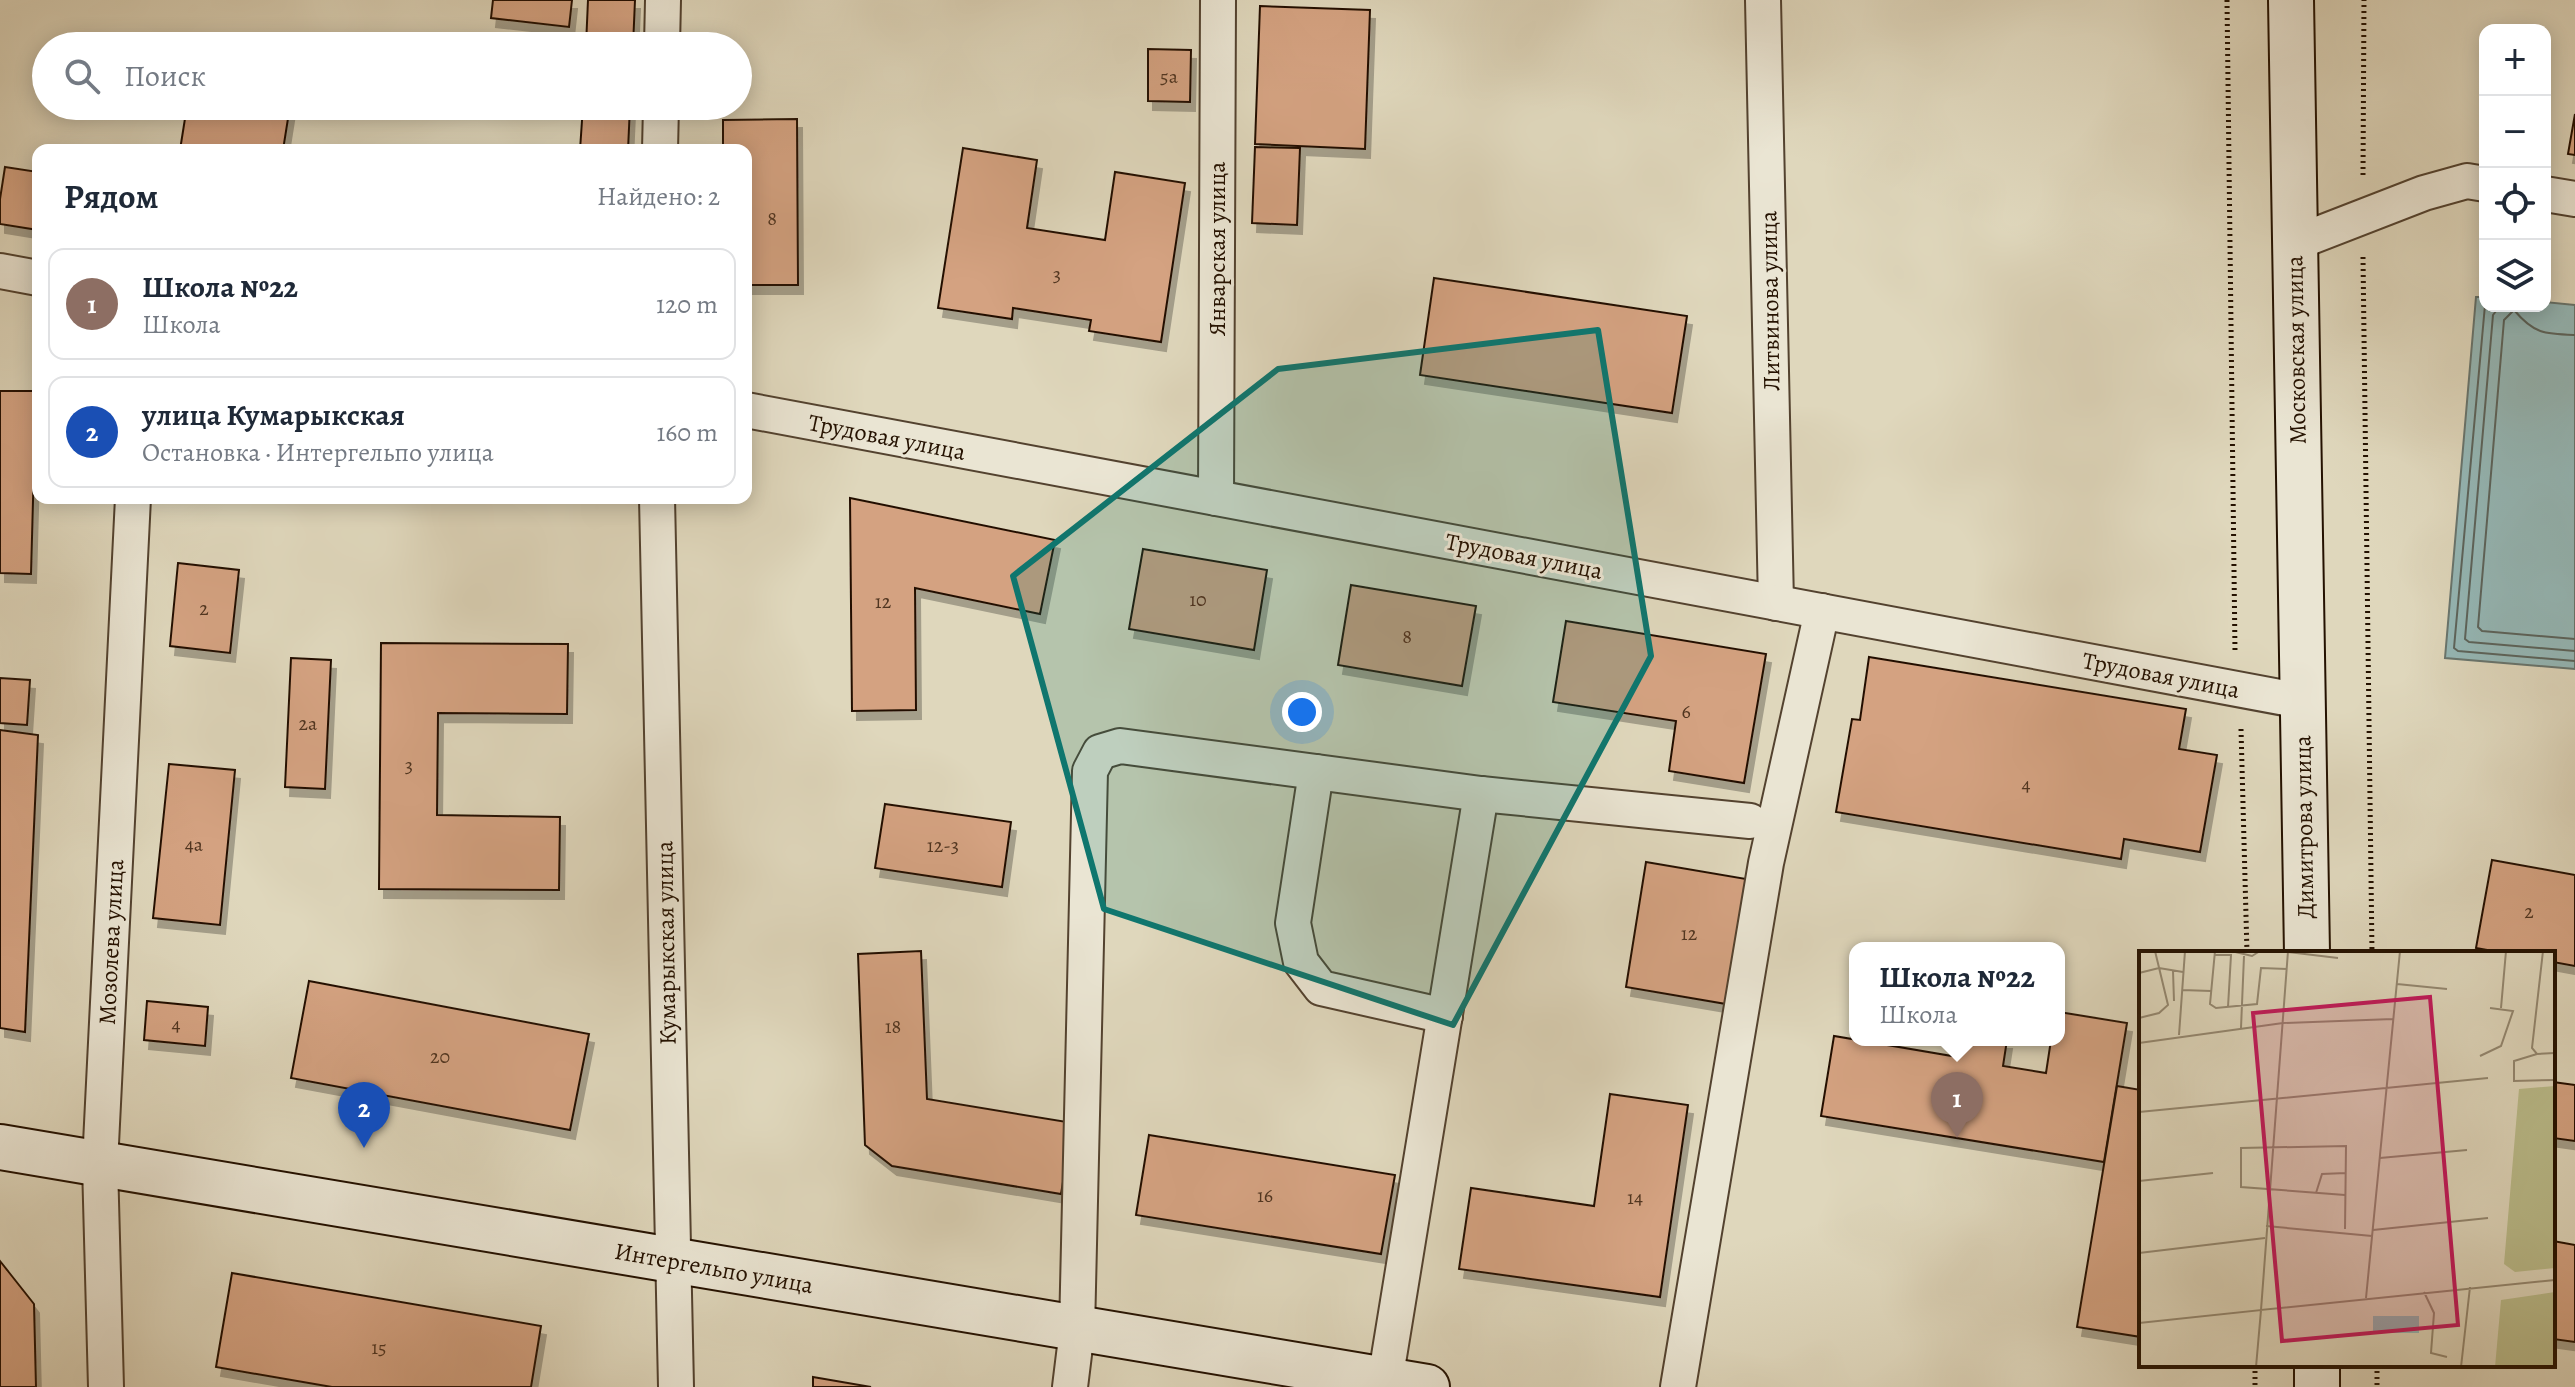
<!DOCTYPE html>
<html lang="ru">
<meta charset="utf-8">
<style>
body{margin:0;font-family:Alegreya,serif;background:#f2f2f3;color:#1f2937}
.controls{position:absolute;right:24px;top:24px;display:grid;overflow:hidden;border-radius:16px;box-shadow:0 4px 20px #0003}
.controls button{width:72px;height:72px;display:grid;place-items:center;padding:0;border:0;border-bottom:2px solid #e0e1e3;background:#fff;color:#1f2937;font:40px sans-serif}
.you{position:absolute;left:1302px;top:712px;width:28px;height:28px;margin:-20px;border:6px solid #fff;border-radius:50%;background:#1a73e8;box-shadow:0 0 0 12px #1a73e833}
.badge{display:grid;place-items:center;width:52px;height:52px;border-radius:50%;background:#8f2418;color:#fff;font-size:26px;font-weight:700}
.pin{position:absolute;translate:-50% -66px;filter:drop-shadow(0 2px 4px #0008)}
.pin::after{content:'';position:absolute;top:42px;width:28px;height:24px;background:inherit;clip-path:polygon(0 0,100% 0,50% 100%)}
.popup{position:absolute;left:1849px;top:942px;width:216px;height:104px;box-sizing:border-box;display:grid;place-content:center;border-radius:16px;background:#fff;filter:drop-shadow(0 2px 6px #0005);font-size:26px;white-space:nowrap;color:#747a83}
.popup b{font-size:30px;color:#1f2937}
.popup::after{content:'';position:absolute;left:50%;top:100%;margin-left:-16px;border:16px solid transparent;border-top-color:#fff}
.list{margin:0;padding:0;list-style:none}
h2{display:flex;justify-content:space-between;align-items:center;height:104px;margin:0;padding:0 32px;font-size:34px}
h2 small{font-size:26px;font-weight:400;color:#747a83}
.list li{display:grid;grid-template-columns:52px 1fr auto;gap:24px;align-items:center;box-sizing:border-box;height:112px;margin:0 16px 16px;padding:0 16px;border:2px solid #e0e1e3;border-radius:16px}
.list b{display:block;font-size:30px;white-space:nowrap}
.list p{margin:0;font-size:26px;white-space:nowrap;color:#747a83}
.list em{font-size:26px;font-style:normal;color:#747a83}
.icon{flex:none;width:44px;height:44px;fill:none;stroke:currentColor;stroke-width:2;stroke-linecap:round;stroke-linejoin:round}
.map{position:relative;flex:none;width:2575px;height:1387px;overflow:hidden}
.search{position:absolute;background:#fff;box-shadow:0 4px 20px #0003;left:32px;top:32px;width:720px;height:88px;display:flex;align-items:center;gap:20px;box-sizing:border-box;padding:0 28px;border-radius:44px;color:#747a83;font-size:30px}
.panel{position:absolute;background:#fff;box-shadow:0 4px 20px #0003;left:32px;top:144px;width:720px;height:360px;border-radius:16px}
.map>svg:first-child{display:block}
.water{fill:#95b8b7;stroke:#68756e;stroke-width:2}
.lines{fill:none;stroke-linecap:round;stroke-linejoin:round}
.shore{stroke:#5c645c;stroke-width:2}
.building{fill:#d4a281;stroke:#241100;stroke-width:2;filter:url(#shadow)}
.street-casing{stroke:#53422f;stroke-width:38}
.secondary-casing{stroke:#241100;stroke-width:48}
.path{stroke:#241100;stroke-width:5;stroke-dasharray:2 4;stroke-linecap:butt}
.street{stroke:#eae5d3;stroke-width:34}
.secondary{stroke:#eae5d3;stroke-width:44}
.marked{fill:#0f766e;fill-opacity:0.2;stroke:#0f766e;stroke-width:6;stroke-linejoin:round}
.labels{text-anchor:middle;stroke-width:6;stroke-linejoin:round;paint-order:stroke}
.number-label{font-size:20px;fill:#503520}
.street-label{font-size:24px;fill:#241100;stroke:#eae5d3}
.inset-road{fill:none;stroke:#948871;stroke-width:2}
.view{fill:#c2185b;fill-opacity:0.15;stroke:#c2185b;stroke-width:4}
.inset-edge{fill:none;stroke:#241100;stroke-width:4}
</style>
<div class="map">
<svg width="2575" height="1387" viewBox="0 0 2575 1387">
<defs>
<filter id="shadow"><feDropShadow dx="5" dy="9" stdDeviation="0" flood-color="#0004"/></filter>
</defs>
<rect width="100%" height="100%" fill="#dfd7bc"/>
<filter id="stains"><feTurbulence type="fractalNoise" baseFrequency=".0025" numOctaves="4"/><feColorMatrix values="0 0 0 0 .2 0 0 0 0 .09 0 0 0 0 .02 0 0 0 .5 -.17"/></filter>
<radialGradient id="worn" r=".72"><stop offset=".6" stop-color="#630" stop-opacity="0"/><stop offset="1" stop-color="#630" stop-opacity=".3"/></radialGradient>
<polygon class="water" points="2476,297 2485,297 2485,306 2545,306 2545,302 2575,305 2575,669 2445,658"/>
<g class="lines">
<g class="shore">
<polyline points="2485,305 2454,648 2458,651 2575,661"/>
<polyline points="2500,306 2493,315 2465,639 2469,642 2575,651"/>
<path d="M2575 335C2545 334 2534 334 2514 310L2504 320 2478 627 2482 631 2575 639"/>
</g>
</g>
<g class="building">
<polygon points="493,0 572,0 569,27 491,18"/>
<polygon points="588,0 635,0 633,46 586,46"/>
<polygon points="1260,6 1370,10 1365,149 1255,144"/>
<polygon points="1148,49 1191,50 1190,102 1148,101"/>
<polygon points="187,106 290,106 283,150 180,150"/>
<polygon points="583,106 630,106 628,150 580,150"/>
<polygon points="2575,114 2575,155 2568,154"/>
<polygon points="797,119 798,285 746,285 746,150 723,150 723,120"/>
<polygon points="1255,147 1300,148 1297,225 1252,223"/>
<polygon points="963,148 1037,160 1027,228 1105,240 1115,172 1185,183 1161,342 1089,331 1091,320 1013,308 1012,319 938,308"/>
<polygon points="5,167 38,172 38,230 0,224 0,199"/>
<polygon points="1434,278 1687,316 1672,413 1420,375"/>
<polygon points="0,391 36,391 31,574 0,573"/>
<polygon points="850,498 1055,540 1040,614 915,588 916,710 852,711"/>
<polygon points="1143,549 1267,570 1254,650 1129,629"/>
<polygon points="178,563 239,570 230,653 170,646"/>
<polygon points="1351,585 1476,606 1462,686 1338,665"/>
<polygon points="1566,621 1766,654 1744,783 1669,771 1676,721 1553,702"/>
<polygon points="381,643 568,644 567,714 438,713 437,815 560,817 559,890 379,889"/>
<polygon points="1869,657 2186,709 2179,749 2217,755 2200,852 2124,839 2121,859 1836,812 1852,719 1860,720"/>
<polygon points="291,658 331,660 325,789 285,787"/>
<polygon points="0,678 30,680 27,725 0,723"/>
<polygon points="0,730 38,735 25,1032 0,1028"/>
<polygon points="169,764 235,770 220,925 153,918"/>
<polygon points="885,804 1011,822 1002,887 875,868"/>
<polygon points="2492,860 2575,875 2575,966 2553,962 2553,953 2504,953 2476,948"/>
<polygon points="1646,862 1752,880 1732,1005 1626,987"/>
<polygon points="921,951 927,1099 1073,1123 1061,1194 892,1166 865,1145 858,954"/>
<polygon points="309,981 589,1034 570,1130 291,1078"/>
<polygon points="147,1001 208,1007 205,1046 144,1040"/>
<polygon points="2059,1012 2127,1023 2104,1162 1821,1116 1834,1036 1952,1056 1955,1040 2007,1040 2003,1066 2046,1073 2051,1040 2059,1040"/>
<polygon points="2553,1082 2575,1085 2575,1141 2553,1138"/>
<polygon points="2117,1086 2141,1090 2141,1337 2077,1327"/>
<polygon points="1610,1094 1688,1105 1660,1297 1459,1269 1471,1188 1594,1206"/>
<polygon points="1149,1135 1395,1175 1381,1254 1136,1215"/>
<polygon points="2553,1241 2575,1245 2575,1342 2553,1339"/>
<polygon points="0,1261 34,1304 36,1387 0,1387"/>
<polygon points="232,1273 541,1326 531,1387 332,1387 216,1367"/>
<polygon points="813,1377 871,1387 813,1387"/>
</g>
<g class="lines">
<g class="street-casing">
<g id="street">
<polyline points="1763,0 1776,603"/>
<polyline points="662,46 663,0"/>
<polyline points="660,150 661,106"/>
<polyline points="2545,194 2575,199"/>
<polyline points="2295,243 2424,193 2467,181 2485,184"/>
<polyline points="0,271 38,278"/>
<polyline points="746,410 2301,701"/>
<polyline points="657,498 676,1387"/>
<polyline points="1216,498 1218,0"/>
<polyline points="1316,772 1293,923 1301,962 1321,988 1445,1016"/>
<polyline points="106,1387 100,1164 133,498"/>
<polyline points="1070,1387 1077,1330 1090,771 1100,752 1120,746 1481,794 1750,821"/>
<polyline points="1384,1387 1481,794"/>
<polyline points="1678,1387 1766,863 1822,611"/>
</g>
</g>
<g class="secondary-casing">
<g id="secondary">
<polyline points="2291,0 2307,953"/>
<polyline points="0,1147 1427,1387"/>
<polyline points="2317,1365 2317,1387"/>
</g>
</g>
<g class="path">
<polyline points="2227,0 2235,651"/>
<polyline points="2363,175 2364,0"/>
<polyline points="2363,257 2372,953"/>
<polyline points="2241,729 2247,953"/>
<polyline points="2255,1365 2255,1387"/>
<polyline points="2377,1365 2377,1387"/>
</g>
<use href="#street" class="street"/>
<use href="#secondary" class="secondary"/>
</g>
<path class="marked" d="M1598 330 1651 656 1453 1025 1104 909 1013 576 1278 369Z"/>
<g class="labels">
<g class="number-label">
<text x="1169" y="83">5a</text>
<text x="772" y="225">8</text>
<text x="1057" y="281">3</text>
<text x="1198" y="606">10</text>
<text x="883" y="608">12</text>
<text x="204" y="615">2</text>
<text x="1407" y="643">8</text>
<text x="1686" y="718">6</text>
<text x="308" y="730">2a</text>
<text x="409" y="772">3</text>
<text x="2026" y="791">4</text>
<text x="194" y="851">4a</text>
<text x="943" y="852">12-3</text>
<text x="2529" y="918">2</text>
<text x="1689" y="940">12</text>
<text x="176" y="1031">4</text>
<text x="893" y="1033">18</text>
<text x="440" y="1063">20</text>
<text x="1265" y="1202">16</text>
<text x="1635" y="1204">14</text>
<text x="379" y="1354">15</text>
</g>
<g class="street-label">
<text transform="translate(1217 249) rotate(-90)" y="8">Январская улица</text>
<text transform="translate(1770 301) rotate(-91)" y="8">Литвинова улица</text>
<text transform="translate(2296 350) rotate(-91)" y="8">Московская улица</text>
<text transform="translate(887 437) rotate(11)" y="8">Трудовая улица</text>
<text transform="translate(1524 556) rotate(11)" y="8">Трудовая улица</text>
<text transform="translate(2161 675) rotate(11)" y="8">Трудовая улица</text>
<text transform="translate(2304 827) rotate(-91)" y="8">Димитрова улица</text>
<text transform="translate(111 942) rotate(-87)" y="8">Мозолева улица</text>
<text transform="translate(666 943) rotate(-91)" y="8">Кумарыкская улица</text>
<text transform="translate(714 1268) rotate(10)" y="8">Интергельпо улица</text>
</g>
</g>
<g transform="translate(2139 951)">
<rect width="416" height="416" fill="#dfd7bc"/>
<path d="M416 135V317L376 321 365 313 380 138ZM416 341V416H356L362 349Z" fill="#babc8b"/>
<path d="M234 365H280V382H234Z" fill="#95b8b7"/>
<path class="inset-road" d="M76 0 71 53 77 57 118 53 122 17 148 18M92 0 113 5 121 0M149 0 122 359 416 329M404 0 393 97 398 103 416 102M149 1 199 7M75 4H92L89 56M34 20 35 50M0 22 20 17 44 21M258 33 308 38M43 39 72 40M362 57 367 0M0 67 20 62 29 54 16 0M102 77 105 5M40 84 46 0M0 92 144 72 254 68M398 103 375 110V130L416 129M341 105 362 95 374 60 351 57M0 161 349 127M241 207 328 199M0 230 74 222M177 242 183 223 207 222M127 275 233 285M206 278 207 195 102 197V236L206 244M234 279 349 267M0 302 126 287M285 341 295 362 292 402 308 406M227 347 261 0M0 372 122 359 117 416M322 416 331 336"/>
<path class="view" d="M291 46 319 374 143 390 114 62Z"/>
<rect width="416" height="416" class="inset-edge"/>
</g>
<rect width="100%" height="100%" filter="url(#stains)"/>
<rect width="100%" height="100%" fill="url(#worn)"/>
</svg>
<div class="controls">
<button>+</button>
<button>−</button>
<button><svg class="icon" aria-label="locate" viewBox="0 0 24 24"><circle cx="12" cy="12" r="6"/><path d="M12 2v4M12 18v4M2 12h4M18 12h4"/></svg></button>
<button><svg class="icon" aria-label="layers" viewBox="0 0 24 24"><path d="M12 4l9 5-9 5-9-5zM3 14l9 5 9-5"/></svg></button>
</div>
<div class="you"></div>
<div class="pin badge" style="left:1957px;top:1138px;background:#8d6e63">1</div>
<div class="popup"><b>Школа №22</b>Школа</div>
<div class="pin badge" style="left:364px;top:1148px;background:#1a4fb4">2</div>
<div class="search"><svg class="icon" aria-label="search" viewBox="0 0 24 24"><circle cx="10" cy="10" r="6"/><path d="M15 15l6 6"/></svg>Поиск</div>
<section class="panel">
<h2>Рядом<small>Найдено: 2</small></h2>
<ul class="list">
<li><span class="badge" style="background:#8d6e63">1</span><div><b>Школа №22</b><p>Школа</p></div><em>120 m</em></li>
<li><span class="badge" style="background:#1a4fb4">2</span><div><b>улица Кумарыкская</b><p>Остановка · Интергельпо улица</p></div><em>160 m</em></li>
</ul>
</section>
</div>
